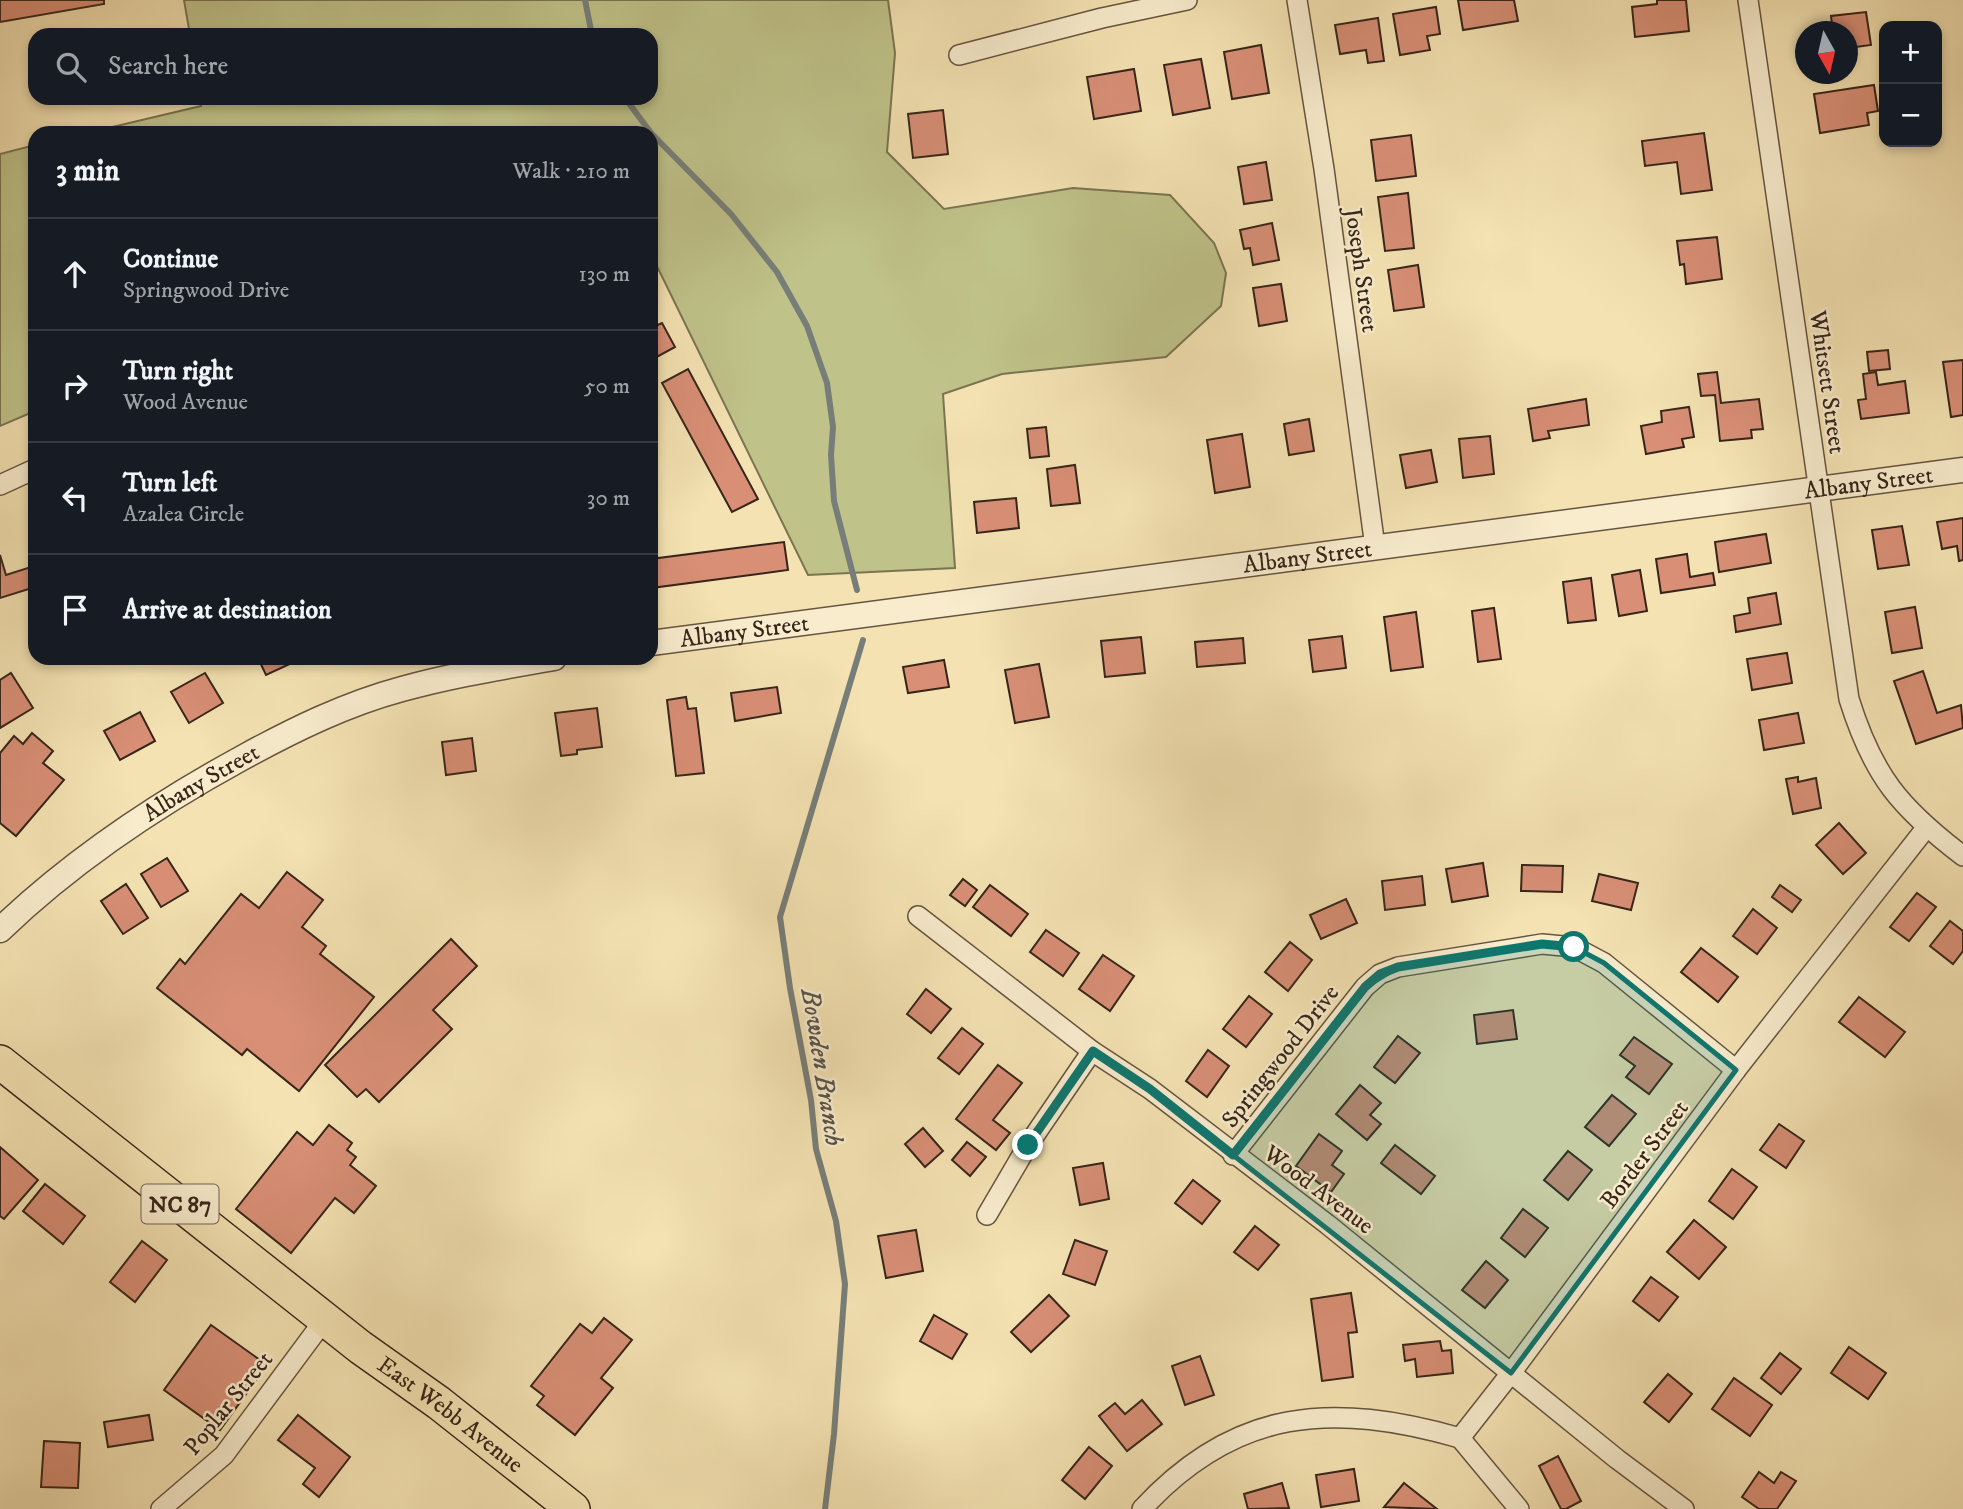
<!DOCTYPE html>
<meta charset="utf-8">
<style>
body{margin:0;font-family:"IM FELL DW Pica",serif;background:#20242c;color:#f1f3f6}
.controls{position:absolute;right:21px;top:21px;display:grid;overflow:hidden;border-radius:14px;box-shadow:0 4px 10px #0003}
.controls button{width:63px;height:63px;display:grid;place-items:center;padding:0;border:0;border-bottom:2px solid #363941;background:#171b24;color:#f1f3f6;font:35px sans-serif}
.compass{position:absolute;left:1795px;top:21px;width:63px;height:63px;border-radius:50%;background:#171b24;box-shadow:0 4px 10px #0003;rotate:172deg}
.stop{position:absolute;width:21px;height:21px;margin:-16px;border:5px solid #0f766e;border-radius:50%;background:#fff}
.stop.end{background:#0f766e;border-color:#fff;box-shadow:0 2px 7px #0008}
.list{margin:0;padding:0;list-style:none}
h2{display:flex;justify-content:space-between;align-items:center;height:91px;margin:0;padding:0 28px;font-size:30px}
h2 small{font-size:23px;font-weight:400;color:#9ea1a6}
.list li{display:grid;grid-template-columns:46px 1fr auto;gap:21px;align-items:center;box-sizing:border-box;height:112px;padding:0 28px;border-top:2px solid #363941}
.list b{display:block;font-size:26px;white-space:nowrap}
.list p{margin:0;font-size:23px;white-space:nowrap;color:#9ea1a6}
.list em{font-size:23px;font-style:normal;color:#9ea1a6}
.icon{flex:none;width:38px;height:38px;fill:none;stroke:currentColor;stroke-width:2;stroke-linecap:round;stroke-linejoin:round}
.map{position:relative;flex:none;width:1963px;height:1509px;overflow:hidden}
.search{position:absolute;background:#171b24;box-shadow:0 4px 10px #0003;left:28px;top:28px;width:630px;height:77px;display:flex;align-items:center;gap:18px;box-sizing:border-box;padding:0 24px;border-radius:21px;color:#9ea1a6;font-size:26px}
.panel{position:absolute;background:#171b24;box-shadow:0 4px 10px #0003;left:28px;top:126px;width:630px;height:539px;border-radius:21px}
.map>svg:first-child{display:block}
.green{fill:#bfc289;stroke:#7b7452;stroke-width:2}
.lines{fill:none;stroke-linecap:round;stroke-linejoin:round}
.stream{stroke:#777e79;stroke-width:6}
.building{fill:#d88f76;stroke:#37251a;stroke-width:2}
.minor-casing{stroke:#665440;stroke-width:22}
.tertiary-casing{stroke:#665440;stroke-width:27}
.trunk-casing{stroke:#37251a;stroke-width:36}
.minor{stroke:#f8eccd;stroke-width:19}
.tertiary{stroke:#f8eccd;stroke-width:24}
.trunk{stroke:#f4e2b2;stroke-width:33}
.route{stroke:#0f766e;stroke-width:9}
.marked{fill:#0f766e;fill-opacity:0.2;stroke:#0f766e;stroke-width:5;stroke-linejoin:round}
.labels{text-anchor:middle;stroke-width:5;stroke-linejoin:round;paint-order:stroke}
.shield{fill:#f8eccd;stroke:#716150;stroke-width:2}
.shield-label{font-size:23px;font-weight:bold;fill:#37251a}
.street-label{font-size:24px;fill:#37251a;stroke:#f8eccd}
.water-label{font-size:26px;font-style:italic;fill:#57524a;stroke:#f8eccd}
</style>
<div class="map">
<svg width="1963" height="1509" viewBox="0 0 1963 1509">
<rect width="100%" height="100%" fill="#f4e2b2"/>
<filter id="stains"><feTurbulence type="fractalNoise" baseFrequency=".00286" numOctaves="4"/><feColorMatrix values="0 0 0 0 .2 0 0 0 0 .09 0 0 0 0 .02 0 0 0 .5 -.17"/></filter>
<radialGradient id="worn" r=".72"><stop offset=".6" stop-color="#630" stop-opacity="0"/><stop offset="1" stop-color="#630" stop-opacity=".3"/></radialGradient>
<g class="green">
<polygon points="184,0 888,0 895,53 887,152 944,209 1073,188 1170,195 1214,243 1226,273 1221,306 1166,357 1002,374 943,394 955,568 808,575 651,254 651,133 87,133 201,106 200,98 651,98 651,35 190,35"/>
<polygon points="35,145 35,411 0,426 0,154"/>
</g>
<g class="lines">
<g class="stream">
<polyline points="585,0 592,35"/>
<polyline points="625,98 651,133"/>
<polyline points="651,133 731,214 777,272 807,326 827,383 833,427 831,455 834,501 857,590"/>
<polyline points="825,1509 834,1434 845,1284 836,1221 816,1149 811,1100 790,988 780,917 863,640"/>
</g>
</g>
<g class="building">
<polygon points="0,0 104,0 104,4 0,22"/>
<polygon points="1458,0 1514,0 1518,21 1463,30"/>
<polygon points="1657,0 1686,0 1689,31 1635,37 1632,7 1657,4"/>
<polygon points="1436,7 1440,34 1427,36 1430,50 1400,55 1393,14"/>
<polygon points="1866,12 1871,45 1848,48 1848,32 1833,32 1831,16"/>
<polygon points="1378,18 1384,61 1368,63 1366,50 1340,54 1335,25"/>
<polygon points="1261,45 1269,93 1232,99 1224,52"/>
<polygon points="1201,59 1210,108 1173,115 1164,65"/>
<polygon points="1134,69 1141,111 1094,119 1087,77"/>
<polygon points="1874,85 1878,111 1867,113 1869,125 1820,133 1814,94"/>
<polygon points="943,110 948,154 913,158 908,114"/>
<polygon points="1704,133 1712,190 1681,194 1677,162 1645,166 1642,141"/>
<polygon points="1411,135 1416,176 1376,181 1371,140"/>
<polygon points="1266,162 1272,200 1244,204 1238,167"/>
<polygon points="1408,193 1414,248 1385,251 1378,197"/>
<polygon points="1272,223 1279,260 1253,265 1250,248 1244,249 1240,230"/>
<polygon points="1717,237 1722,279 1686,284 1684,264 1680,265 1677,241"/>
<polygon points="1418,265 1424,307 1394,311 1388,270"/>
<polygon points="1281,284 1287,321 1259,326 1253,288"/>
<polygon points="662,323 675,347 651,360 651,328"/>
<polygon points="1888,350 1890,369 1869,371 1867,352"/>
<polygon points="1963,360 1963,415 1951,417 1943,362"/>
<polygon points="688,369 758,499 732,512 662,383"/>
<polygon points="1717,372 1721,403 1759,399 1763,429 1751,430 1752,438 1720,441 1715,395 1701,396 1698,374"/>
<polygon points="1876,372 1878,385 1905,381 1909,413 1861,419 1858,400 1866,399 1863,374"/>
<polygon points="1586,399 1589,425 1548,431 1550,438 1533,441 1528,409"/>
<polygon points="1689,407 1694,437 1682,439 1684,447 1646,454 1641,426 1662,422 1661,411"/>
<polygon points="1309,419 1314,451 1289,455 1284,424"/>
<polygon points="1046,427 1049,456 1030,458 1027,429"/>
<polygon points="1242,434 1250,487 1215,493 1207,440"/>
<polygon points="1490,436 1494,474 1463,478 1459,439"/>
<polygon points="1431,450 1437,482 1406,488 1400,455"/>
<polygon points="1075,465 1080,503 1051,506 1047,469"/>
<polygon points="1016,498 1019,528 977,533 974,502"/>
<polygon points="1963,518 1963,560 1959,561 1957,546 1942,549 1937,522"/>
<polygon points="1902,526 1909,565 1878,569 1872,530"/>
<polygon points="1766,534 1771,563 1719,572 1715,542"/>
<polygon points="784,542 788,570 651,588 651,559"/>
<polygon points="1687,554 1690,577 1713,573 1715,585 1661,593 1656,559"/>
<polygon points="0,555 6,575 31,567 35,587 0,598"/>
<polygon points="1640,570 1647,611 1619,616 1612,575"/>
<polygon points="1591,578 1596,620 1568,623 1563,582"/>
<polygon points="1776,593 1781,624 1736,632 1734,616 1750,613 1748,598"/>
<polygon points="1915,607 1922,648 1892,653 1885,612"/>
<polygon points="1494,608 1501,659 1478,662 1472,611"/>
<polygon points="1416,612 1423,667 1391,671 1384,617"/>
<polygon points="1342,636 1346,668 1313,672 1309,640"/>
<polygon points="1141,637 1145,673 1105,677 1101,641"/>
<polygon points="1243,638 1245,663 1197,667 1195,642"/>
<polygon points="1787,653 1792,683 1752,690 1747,659"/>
<polygon points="258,658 292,658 294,662 266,675"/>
<polygon points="944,660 949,687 908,693 903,667"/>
<polygon points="1039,664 1049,717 1015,723 1005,670"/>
<polygon points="1923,671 1937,713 1961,705 1963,728 1916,744 1894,681"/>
<polygon points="11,673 33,708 0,728 0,680"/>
<polygon points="205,673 223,703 189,723 171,692"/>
<polygon points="777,687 781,713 735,721 731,693"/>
<polygon points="686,697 688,709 696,708 704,773 676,776 667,700"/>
<polygon points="597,708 602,747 577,750 577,754 561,756 555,713"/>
<polygon points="140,712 155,741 120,760 104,731"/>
<polygon points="1798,713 1804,743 1764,750 1759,720"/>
<polygon points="32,733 53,751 43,763 64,780 16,836 0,823 0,753 14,736 23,744"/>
<polygon points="472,738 476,771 446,775 442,742"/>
<polygon points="1798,777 1798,782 1816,778 1821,808 1793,814 1786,779"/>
<polygon points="1839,823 1866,853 1843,874 1816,845"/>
<polygon points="167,858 188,891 161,907 141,874"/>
<polygon points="1483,863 1488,896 1452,902 1446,869"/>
<polygon points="1522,865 1563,866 1562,892 1521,891"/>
<polygon points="287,872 323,900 302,927 326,946 320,954 374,997 299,1091 247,1049 242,1055 157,988 180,959 185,964 241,894 259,908"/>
<polygon points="1599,874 1638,883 1631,910 1592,901"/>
<polygon points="1422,876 1425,905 1385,910 1382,881"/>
<polygon points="963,879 977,890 965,906 950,895"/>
<polygon points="126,884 148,918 123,934 101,901"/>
<polygon points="990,885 1028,914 1011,936 973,907"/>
<polygon points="1780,885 1801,900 1792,912 1772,897"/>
<polygon points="1917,893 1936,907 1909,941 1890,927"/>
<polygon points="1346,899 1357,923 1321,939 1310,915"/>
<polygon points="1753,909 1777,928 1757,954 1733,936"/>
<polygon points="1950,921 1963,931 1963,951 1953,964 1930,946"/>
<polygon points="1046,930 1079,953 1063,976 1030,952"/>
<polygon points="451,939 477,966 433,1010 452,1029 379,1102 366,1089 357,1097 325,1065"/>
<polygon points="1290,942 1312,960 1288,991 1265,972"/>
<polygon points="1701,948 1738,977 1718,1002 1681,972"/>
<polygon points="1103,955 1134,976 1110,1011 1079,989"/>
<polygon points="926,989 951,1009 931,1033 907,1014"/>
<polygon points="1249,996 1272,1014 1246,1047 1223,1029"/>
<polygon points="1859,997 1905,1032 1885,1057 1839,1022"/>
<polygon points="1513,1010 1517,1039 1477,1044 1474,1015"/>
<polygon points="962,1028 983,1044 959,1074 938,1058"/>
<polygon points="1398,1036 1420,1053 1395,1083 1374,1067"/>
<polygon points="1634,1037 1672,1064 1649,1094 1626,1077 1635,1066 1620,1055"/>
<polygon points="1208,1050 1229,1066 1207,1097 1186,1081"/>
<polygon points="998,1065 1022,1083 993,1120 1010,1133 996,1150 956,1119"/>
<polygon points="1360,1085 1381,1103 1370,1115 1381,1124 1367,1140 1336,1114"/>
<polygon points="1612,1095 1636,1114 1609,1146 1585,1127"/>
<polygon points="1779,1124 1804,1141 1786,1168 1760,1150"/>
<polygon points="329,1125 352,1143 347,1150 356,1157 350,1165 376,1186 354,1213 335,1198 291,1253 236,1209 297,1132 313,1145"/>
<polygon points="923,1128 943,1151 925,1167 905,1144"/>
<polygon points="1319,1134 1342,1151 1332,1165 1344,1174 1331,1192 1296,1166"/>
<polygon points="967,1142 986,1157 970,1176 952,1160"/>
<polygon points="1395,1145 1435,1176 1421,1194 1381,1163"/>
<polygon points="0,1147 38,1180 4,1219 0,1216"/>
<polygon points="1568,1151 1592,1170 1568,1200 1544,1180"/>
<polygon points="1103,1163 1109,1199 1080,1205 1073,1168"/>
<polygon points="1732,1169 1757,1187 1733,1219 1709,1201"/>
<polygon points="1193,1180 1220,1201 1202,1224 1175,1203"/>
<polygon points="45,1184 85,1216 63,1244 23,1211"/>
<polygon points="1523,1209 1548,1228 1525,1257 1501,1238"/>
<polygon points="1694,1220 1726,1247 1699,1279 1667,1252"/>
<polygon points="1255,1226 1279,1245 1258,1270 1234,1252"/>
<polygon points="916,1230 923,1271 886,1278 878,1236"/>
<polygon points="1075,1240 1107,1251 1095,1285 1063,1274"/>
<polygon points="142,1241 167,1260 135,1302 110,1282"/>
<polygon points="1486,1261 1508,1280 1485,1308 1462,1290"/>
<polygon points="1651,1277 1678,1297 1659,1321 1633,1301"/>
<polygon points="1351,1293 1357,1332 1348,1333 1353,1377 1322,1381 1311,1299"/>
<polygon points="1049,1295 1069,1316 1031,1352 1011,1332"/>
<polygon points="934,1315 967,1334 952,1359 920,1341"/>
<polygon points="604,1318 632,1340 601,1378 613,1388 575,1435 537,1405 544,1396 531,1386 580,1324 592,1333"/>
<polygon points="211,1325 267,1365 220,1430 164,1390"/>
<polygon points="1440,1341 1442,1351 1451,1350 1453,1373 1417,1377 1415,1359 1405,1361 1403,1345"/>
<polygon points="1849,1347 1886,1373 1868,1399 1831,1373"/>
<polygon points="1780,1353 1801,1369 1781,1394 1761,1378"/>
<polygon points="1200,1356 1214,1395 1185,1405 1172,1366"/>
<polygon points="1668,1374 1692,1394 1669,1422 1644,1402"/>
<polygon points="1734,1378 1772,1405 1750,1436 1712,1409"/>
<polygon points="1142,1400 1162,1424 1127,1451 1099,1416 1115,1403 1125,1414"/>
<polygon points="149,1415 153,1440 108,1447 104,1422"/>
<polygon points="298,1415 350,1457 319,1497 303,1484 315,1468 278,1440"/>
<polygon points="44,1441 80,1443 78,1488 41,1487"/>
<polygon points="1089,1447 1112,1466 1085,1499 1062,1480"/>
<polygon points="1558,1456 1581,1501 1566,1509 1561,1509 1539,1466"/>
<polygon points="1354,1469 1359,1501 1321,1507 1316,1475"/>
<polygon points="1759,1472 1774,1483 1781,1472 1796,1481 1777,1509 1759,1509 1742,1497"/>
<polygon points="1282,1483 1289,1508 1248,1509 1244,1494"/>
<polygon points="1404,1483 1437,1509 1384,1507"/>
</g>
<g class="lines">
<g class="minor-casing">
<g id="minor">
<polyline points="1297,0 1324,169 1375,547"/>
<path d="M1748 0 1849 699C1873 776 1900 808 1963 856"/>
<polyline points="959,55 1102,18 1187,0"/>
<polyline points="0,485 35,469"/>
<polyline points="918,916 1092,1051 1150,1089 1327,1224 1617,1459 1684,1509"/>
<polyline points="1233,1155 1365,987 1380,974 1398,967 1542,944 1574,947 1604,963 1736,1070"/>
<polyline points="987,1215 1028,1145 1092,1051"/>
<polyline points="1460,1438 1511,1373 1736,1070 1926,828"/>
<polyline points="1460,1438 1519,1509"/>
<polyline points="161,1509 224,1455 325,1319"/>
<path d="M1142 1509C1236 1407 1333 1402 1460 1438"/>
</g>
</g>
<g class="tertiary-casing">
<g id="tertiary">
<path id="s1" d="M651 643 1963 470"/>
<path id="s2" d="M0 930C72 861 154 806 242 758 293 730 346 704 402 689 452 675 503 667 554 658"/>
</g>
</g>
<g class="trunk-casing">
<g id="trunk">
<path id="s3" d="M0 1062 360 1347 439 1403 573 1509"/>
</g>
</g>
<use href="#minor" class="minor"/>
<use href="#tertiary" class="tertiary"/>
<use href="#trunk" class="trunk"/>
</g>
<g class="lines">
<polyline class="route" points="1028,1145 1093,1051 1150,1089 1233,1155 1365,987 1380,974 1398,967 1542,944 1574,947"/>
</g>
<path class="marked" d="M1542 944 1574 947 1604 963 1736 1070 1511 1373 1233 1155 1365 987 1398 967Z"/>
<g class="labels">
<rect class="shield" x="141.5" y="1184.5" width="77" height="39" rx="5"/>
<g class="shield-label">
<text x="180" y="1212">NC 87</text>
</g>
<g class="street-label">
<text transform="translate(1362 270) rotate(82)" y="8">Joseph Street</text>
<text transform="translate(1828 382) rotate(82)" y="8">Whitsett Street</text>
<text dy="8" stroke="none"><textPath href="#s1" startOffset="1228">Albany Street</textPath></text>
<text dy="8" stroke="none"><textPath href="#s1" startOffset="662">Albany Street</textPath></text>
<text dy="8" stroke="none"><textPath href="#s1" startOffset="94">Albany Street</textPath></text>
<text dy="8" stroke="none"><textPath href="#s2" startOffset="250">Albany Street</textPath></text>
<text transform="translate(1280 1056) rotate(-52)" y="8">Springwood Drive</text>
<text transform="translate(1644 1154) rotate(-53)" y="8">Border Street</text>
<text transform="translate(1319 1189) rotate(37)" y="8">Wood Avenue</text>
<text transform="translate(228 1403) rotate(-51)" y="8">Poplar Street</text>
<text dy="8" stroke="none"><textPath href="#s3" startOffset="572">East Webb Avenue</textPath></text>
</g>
<g class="water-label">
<text transform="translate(823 1067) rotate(81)" y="9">Bowden Branch</text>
</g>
</g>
<rect width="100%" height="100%" filter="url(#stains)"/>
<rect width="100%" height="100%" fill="url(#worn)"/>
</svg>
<div class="controls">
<button>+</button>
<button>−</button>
</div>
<svg class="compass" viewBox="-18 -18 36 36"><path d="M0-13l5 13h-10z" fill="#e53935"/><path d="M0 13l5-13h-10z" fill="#9ea1a6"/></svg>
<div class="stop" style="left:1574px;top:947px"></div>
<div class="stop end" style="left:1028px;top:1145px"></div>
<div class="search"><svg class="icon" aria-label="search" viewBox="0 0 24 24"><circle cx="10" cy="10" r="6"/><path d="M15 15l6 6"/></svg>Search here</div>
<section class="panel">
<h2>3 min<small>Walk · 210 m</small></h2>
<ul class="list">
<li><svg class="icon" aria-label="ahead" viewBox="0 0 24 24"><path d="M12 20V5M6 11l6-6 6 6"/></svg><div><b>Continue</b><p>Springwood Drive</p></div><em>130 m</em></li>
<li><svg class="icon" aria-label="right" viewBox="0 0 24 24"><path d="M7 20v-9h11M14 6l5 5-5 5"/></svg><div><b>Turn right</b><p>Wood Avenue</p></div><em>50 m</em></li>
<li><svg class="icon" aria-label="left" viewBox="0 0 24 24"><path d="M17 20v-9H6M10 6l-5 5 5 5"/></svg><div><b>Turn left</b><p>Azalea Circle</p></div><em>30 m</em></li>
<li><svg class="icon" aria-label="arrive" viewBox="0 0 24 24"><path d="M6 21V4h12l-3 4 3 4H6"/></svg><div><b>Arrive at destination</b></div></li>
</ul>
</section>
</div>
